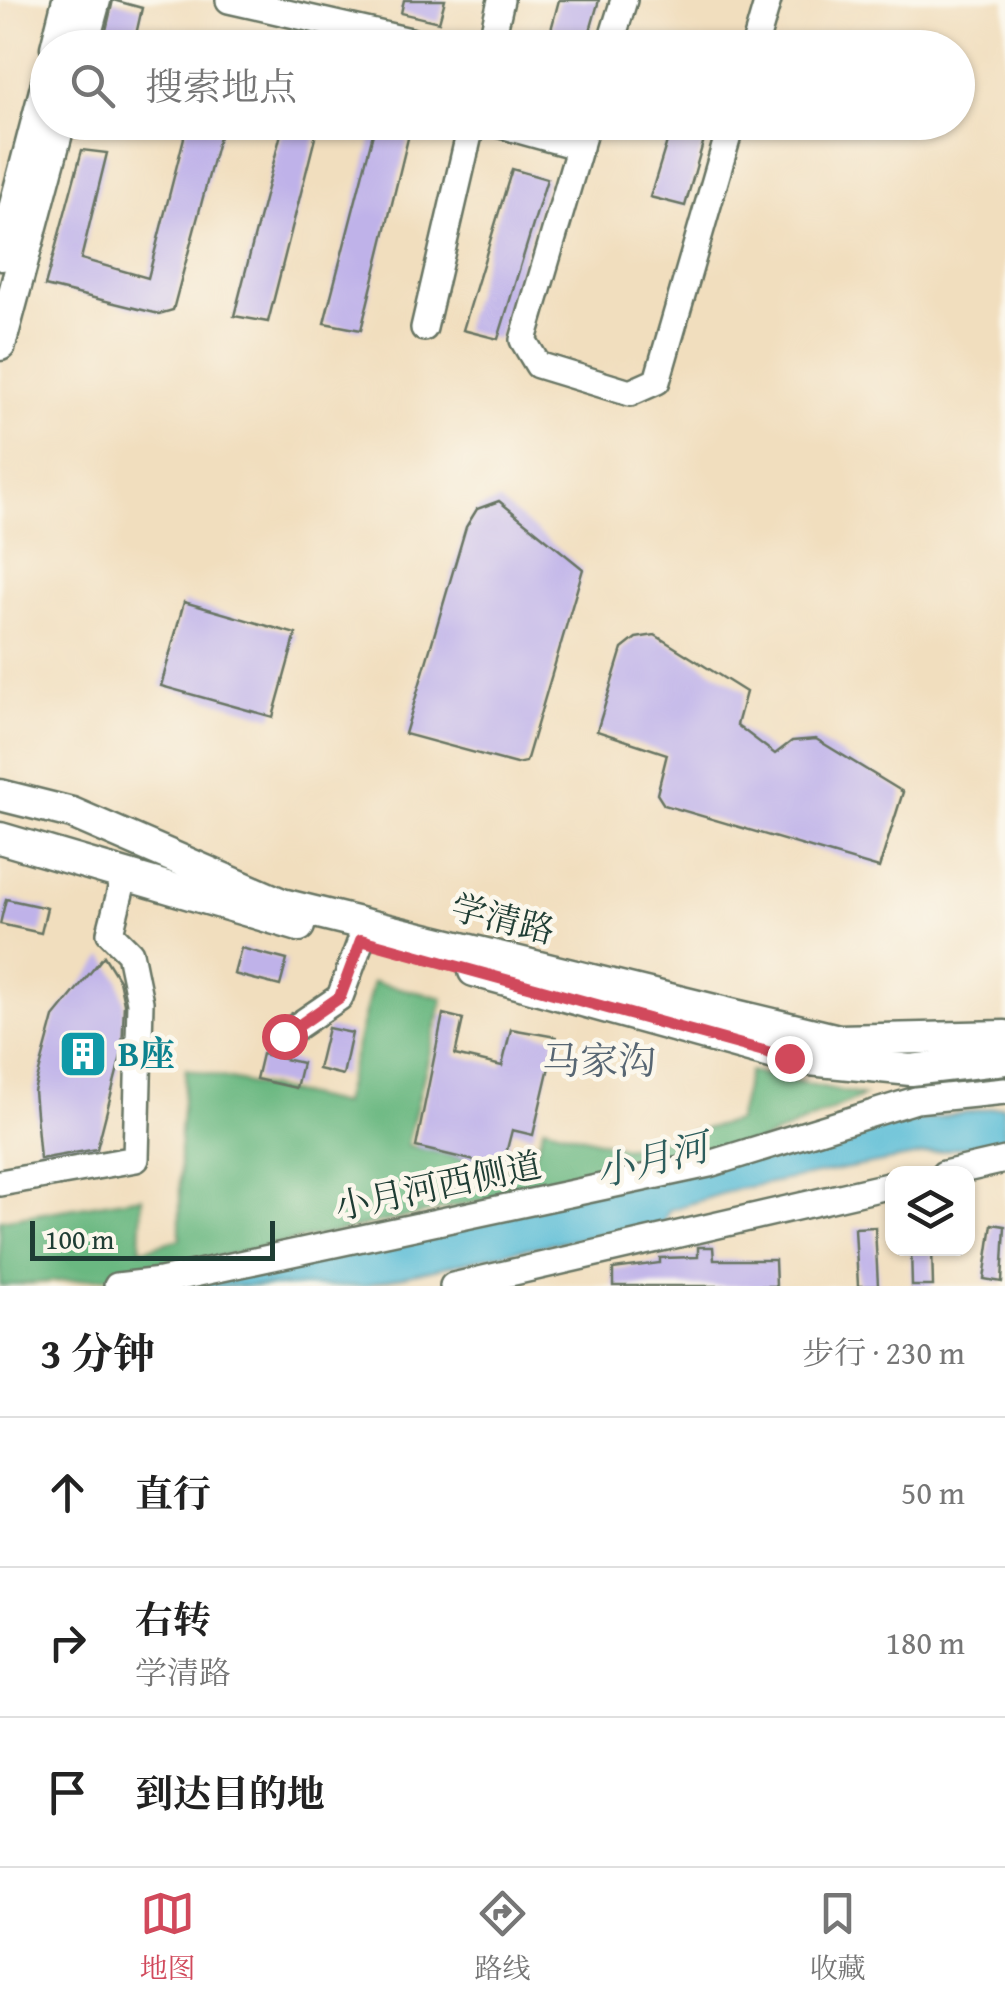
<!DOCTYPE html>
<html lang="zh">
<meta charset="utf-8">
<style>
body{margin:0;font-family:"Gentium Book Plus","Noto Serif SC",serif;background:#f6f6f6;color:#222}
.controls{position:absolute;right:30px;bottom:30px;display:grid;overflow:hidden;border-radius:20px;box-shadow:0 2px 8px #0004}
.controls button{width:90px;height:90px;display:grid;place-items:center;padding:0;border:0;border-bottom:2px solid #e0e0e0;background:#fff;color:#222;font:50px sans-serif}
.scale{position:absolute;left:30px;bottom:25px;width:245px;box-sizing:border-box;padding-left:10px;border:5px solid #1f3d34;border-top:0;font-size:28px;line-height:35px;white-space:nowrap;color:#1f3d34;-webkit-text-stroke:8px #fbf7ec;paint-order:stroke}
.stop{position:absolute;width:30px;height:30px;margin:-22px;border:8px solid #d1495b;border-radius:50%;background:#fff}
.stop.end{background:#d1495b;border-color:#fff;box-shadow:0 2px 10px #0008}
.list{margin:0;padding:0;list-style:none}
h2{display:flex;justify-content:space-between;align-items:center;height:130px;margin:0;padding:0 40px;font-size:42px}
h2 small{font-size:32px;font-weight:400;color:#767676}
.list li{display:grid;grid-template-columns:65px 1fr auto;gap:30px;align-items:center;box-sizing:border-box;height:150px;padding:0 40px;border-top:2px solid #e0e0e0}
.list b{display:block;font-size:38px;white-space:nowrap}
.list p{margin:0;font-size:32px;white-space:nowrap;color:#767676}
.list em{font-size:32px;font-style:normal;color:#767676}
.icon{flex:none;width:55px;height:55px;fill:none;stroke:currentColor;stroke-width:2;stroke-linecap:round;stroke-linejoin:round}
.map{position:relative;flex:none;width:1005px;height:1286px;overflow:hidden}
.search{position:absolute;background:#fff;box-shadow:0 2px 8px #0004;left:30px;right:30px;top:30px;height:110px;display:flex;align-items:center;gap:25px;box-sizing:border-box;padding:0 35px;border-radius:55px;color:#767676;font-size:38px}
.sheet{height:580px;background:#fff}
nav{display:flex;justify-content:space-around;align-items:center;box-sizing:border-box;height:140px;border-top:2px solid #e0e0e0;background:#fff;font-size:28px;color:#767676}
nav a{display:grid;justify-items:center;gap:5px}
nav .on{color:#d1495b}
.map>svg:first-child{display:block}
.forest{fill:#6ab881;stroke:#447a5a;stroke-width:2.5}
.water{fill:#58bcd6;stroke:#3c7c85;stroke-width:2.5}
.building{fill:#bfb2e9}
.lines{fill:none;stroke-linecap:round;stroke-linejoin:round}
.minor-casing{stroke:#687564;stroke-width:30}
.major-casing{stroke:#687564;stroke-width:35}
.minor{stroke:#fff;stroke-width:25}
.major{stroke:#fff;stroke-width:30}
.route{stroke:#d1495b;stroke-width:12}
.labels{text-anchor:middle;stroke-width:9;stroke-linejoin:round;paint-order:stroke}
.street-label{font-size:35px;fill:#1f3d34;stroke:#fbf7ec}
.culture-label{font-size:35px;font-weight:bold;fill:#0d838f;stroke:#fbf7ec;text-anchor:start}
.neighbourhood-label{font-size:38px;fill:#576673;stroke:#fbf7ec}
.water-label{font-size:38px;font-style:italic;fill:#2d5d5c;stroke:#fbf7ec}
</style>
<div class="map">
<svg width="1005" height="1286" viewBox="0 0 1005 1286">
<rect width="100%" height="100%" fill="#fbf7ec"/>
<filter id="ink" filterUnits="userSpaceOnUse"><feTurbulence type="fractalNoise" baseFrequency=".01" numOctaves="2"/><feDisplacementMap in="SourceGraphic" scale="20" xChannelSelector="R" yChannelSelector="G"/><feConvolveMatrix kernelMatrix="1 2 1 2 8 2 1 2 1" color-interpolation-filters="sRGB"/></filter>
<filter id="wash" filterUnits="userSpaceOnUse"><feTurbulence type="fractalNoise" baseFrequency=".0048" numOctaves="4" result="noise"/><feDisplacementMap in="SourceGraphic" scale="40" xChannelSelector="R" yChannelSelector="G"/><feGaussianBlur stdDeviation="2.25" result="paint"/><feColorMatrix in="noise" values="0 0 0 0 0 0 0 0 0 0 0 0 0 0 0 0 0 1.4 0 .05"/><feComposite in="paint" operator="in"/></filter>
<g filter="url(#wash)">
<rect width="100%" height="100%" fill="#f1debe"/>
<polygon class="forest" points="373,982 443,998 407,1145 528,1175 544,1126 624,1148 737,1121 749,1071 864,1096 759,1142 135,1275 0,1286 0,1220 142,1197 140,1250 180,1239 180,1132 186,1069 342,1104"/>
<polygon class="water" points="1003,1106 1005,1139 737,1189 669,1210 663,1224 512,1251 362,1286 181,1286 809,1140"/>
<g id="blocks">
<g class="building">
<polygon points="113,0 142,8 133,48 102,48"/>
<polygon points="404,0 445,0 439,22 401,13"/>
<polygon points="559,0 599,0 585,48 548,41"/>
<polygon points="188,122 223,122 173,310 159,314 45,286 82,150 107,153 81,259 148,278"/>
<polygon points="284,122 319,122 268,322 234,316"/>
<polygon points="376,122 412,122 361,330 324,323"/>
<polygon points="673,122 709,122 685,206 650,197"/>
<polygon points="512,169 547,179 498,339 463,330"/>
<polygon points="499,501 583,569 526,762 516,764 405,734 466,527 477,509"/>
<polygon points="184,602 296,634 273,717 161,686"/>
<polygon points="655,635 746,692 737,725 775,754 792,741 816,739 903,792 879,868 664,805 657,794 667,754 597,731 622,649 636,638"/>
<polygon points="6,899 47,908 41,933 0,924"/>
<polygon points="241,948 287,960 280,986 234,974"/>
<polygon points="104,956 119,980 124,1003 122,1052 97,1149 40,1159 34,1091 54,1017"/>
<polygon points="443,1014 463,1019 455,1055 502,1066 511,1029 556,1037 533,1135 512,1130 504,1161 498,1160 496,1166 416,1147"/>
<polygon points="328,1028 352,1033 343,1075 318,1069"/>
<polygon points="262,1054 302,1063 296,1088 256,1079"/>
<polygon points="992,1224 1005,1226 1002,1282 984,1279"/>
<polygon points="875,1227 878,1286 858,1286 855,1228"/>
<polygon points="698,1247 713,1247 714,1260 775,1260 776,1286 613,1286 613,1269 660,1263 660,1258 698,1257"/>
<polygon points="911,1248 932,1248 933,1286 912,1286"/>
</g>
</g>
</g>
<g filter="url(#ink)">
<use href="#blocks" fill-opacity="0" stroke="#687564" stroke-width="2.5"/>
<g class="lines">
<g class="minor-casing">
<g id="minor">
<polyline points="229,0 410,41"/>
<polyline points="490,48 501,0"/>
<polyline points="609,48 624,0"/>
<polyline points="754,48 768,0"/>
<polyline points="490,122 580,147"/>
<polyline points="587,122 523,340 538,365 630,393 657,381 732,122"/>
<polyline points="424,328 472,122"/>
<polyline points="283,1036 340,997 361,940"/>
<polyline points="944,1174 1005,1160"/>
<polyline points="0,1183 136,1159 140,1002 130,953 110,933 125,873"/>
<polyline points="117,1286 161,1281 709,1164 916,1100 1005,1091"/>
<polyline points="453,1286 892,1185"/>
</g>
</g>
<g class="major-casing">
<g id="major">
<polyline points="56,48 68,0"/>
<polyline points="82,48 95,0"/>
<polyline points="2,255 48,79"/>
<polyline points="0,345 60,122"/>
<polyline points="0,795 72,813 282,904 735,1015 839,1040 1005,1036"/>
<polyline points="0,838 299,926"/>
<polyline points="474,971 789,1058 911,1070 1005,1059"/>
</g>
</g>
<use href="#minor" class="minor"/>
<use href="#major" class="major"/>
</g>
</g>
<g class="lines" filter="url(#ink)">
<polyline class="route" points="284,1036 340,997 361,940 789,1058"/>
</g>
<defs>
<g id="building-square" transform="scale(2.5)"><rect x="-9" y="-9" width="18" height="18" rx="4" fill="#0f9aa8" stroke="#fbf7ec"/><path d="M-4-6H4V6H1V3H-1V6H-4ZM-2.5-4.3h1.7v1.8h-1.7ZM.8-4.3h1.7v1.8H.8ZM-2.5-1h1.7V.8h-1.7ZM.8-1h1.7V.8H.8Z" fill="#fff"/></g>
</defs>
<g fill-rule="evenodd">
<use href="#building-square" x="83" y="1054"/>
</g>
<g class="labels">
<g class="street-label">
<text transform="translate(503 919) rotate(14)" y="12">学清路</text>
<text transform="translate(438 1186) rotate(-12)" y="12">小月河西侧道</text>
</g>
<g class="culture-label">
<text x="118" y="1066">B座</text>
</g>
<g class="neighbourhood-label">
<text x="599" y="1074">马家沟</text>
</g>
<g class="water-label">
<text transform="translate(652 1160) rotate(-14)" y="13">小月河</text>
</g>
</g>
</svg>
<div class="controls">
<button><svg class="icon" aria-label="layers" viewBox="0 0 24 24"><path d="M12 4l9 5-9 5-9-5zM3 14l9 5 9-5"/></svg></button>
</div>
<div class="scale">100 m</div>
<div class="stop" style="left:284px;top:1036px"></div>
<div class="stop end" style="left:789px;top:1058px"></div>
<div class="search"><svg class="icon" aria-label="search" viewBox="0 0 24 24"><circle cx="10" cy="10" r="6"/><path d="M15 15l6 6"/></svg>搜索地点</div>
</div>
<section class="sheet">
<h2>3 分钟<small>步行 · 230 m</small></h2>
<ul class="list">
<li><svg class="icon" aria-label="ahead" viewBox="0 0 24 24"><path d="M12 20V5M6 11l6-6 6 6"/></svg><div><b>直行</b></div><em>50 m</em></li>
<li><svg class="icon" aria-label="right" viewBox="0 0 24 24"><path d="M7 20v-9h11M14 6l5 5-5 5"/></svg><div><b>右转</b><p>学清路</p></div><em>180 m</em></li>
<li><svg class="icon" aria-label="arrive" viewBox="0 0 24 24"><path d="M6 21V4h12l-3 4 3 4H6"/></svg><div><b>到达目的地</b></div></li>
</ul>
</section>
<nav>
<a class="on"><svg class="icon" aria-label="map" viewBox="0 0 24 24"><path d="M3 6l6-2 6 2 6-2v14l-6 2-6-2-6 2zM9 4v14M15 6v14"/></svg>地图</a>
<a><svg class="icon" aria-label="directions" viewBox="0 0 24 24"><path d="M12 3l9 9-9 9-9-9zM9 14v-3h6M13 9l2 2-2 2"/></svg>路线</a>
<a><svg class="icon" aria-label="saved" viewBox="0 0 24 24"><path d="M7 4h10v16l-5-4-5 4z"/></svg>收藏</a>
</nav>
